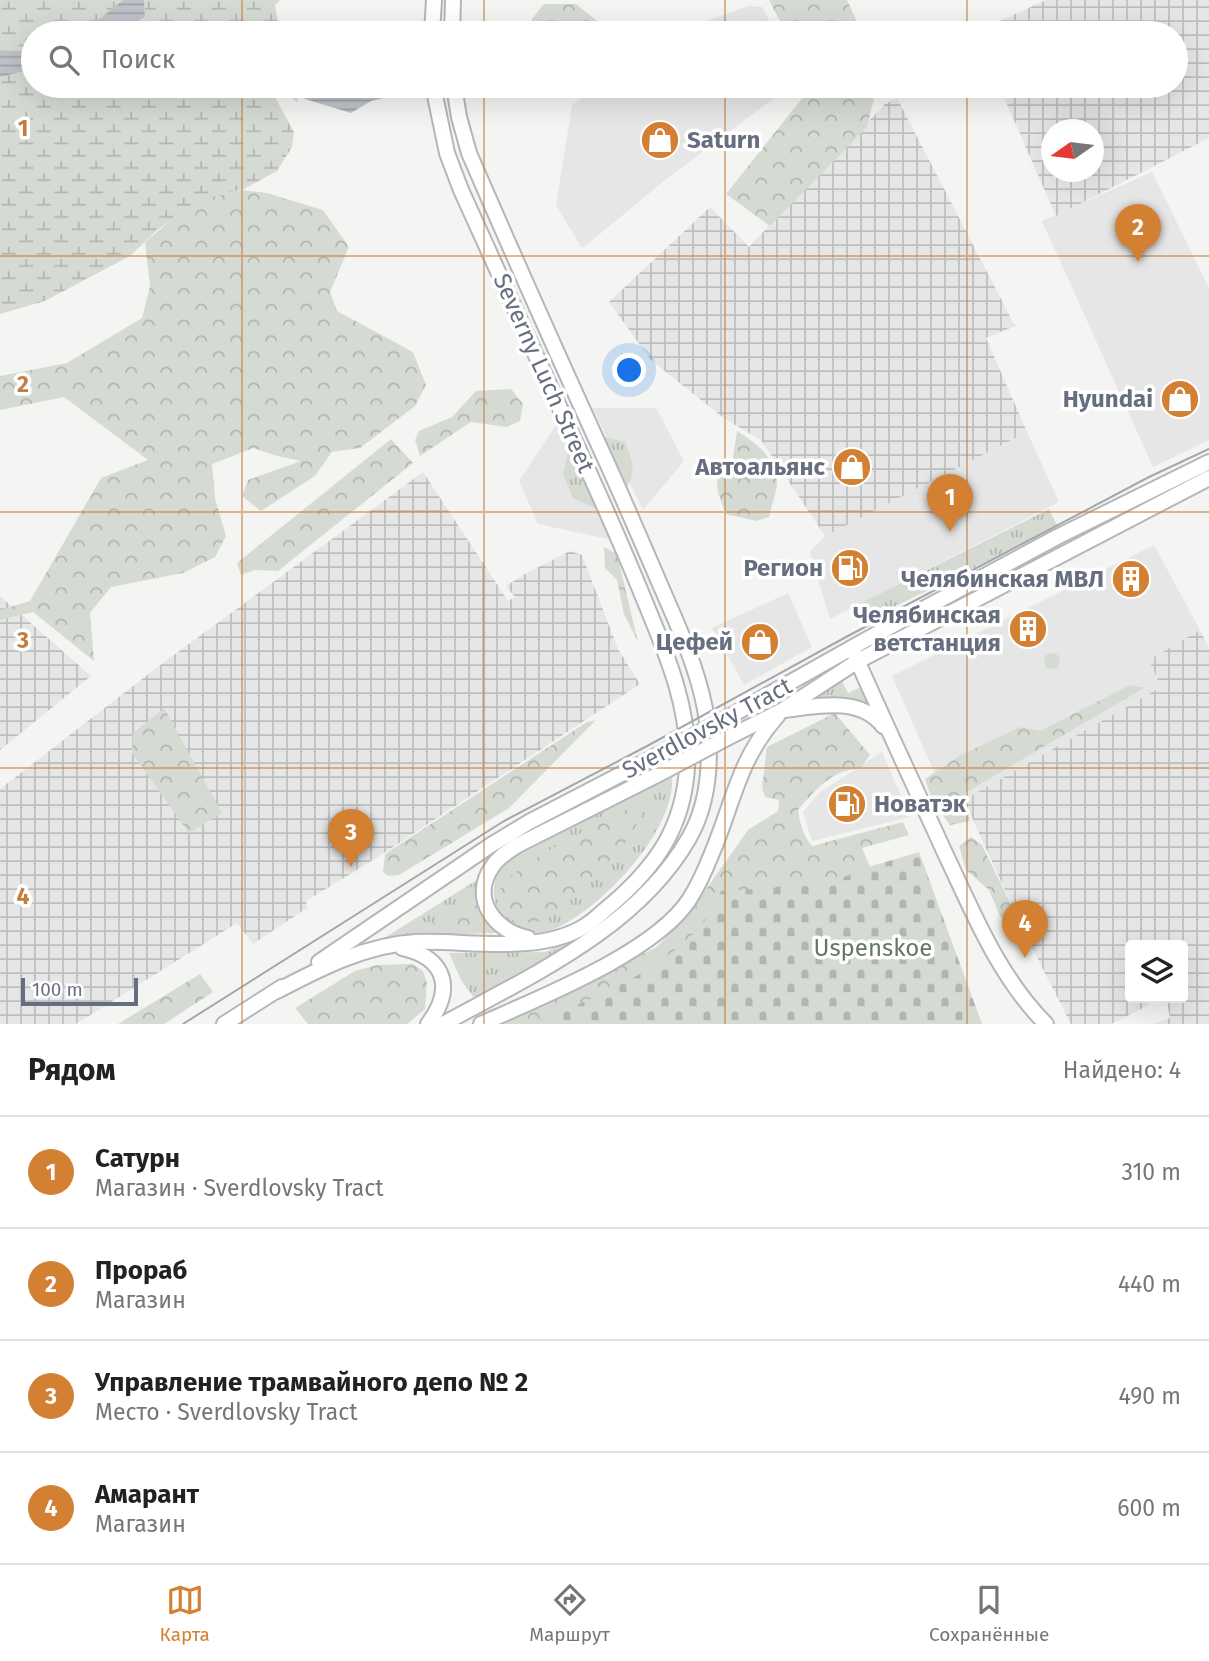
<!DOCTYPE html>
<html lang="ru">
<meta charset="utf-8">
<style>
body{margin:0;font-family:"Fira Sans",sans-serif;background:#f6f6f6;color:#222}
.controls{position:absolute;right:21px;bottom:21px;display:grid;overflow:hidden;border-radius:7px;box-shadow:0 7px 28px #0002}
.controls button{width:63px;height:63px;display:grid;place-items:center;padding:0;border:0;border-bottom:2px solid #e0e0e0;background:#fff;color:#222;font:35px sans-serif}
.compass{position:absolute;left:1041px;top:119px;width:63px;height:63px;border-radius:50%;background:#fff;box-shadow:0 7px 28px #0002;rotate:256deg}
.scale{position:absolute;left:21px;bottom:18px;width:117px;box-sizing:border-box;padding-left:7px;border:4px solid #676e80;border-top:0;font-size:19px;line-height:24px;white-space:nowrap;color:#676e80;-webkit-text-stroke:5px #fff;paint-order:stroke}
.you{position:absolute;left:630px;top:371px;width:24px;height:24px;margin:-18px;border:5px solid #fff;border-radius:50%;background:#1a73e8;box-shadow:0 0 0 10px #1a73e833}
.badge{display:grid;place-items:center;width:46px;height:46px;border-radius:50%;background:#d48033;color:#fff;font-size:23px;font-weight:700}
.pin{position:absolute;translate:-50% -58px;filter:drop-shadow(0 2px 4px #0008)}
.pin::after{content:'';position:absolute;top:37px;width:24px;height:21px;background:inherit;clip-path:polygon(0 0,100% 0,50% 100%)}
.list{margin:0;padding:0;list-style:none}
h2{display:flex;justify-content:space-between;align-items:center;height:91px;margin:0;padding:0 28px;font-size:30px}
h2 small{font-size:23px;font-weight:400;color:#767676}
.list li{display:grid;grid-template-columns:46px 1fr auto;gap:21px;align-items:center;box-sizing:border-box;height:112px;padding:0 28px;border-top:2px solid #e0e0e0}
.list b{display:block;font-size:26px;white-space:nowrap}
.list p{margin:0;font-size:23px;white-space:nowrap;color:#767676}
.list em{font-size:23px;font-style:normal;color:#767676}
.icon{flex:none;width:38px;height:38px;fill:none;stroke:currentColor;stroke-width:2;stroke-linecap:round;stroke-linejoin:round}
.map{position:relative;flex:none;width:1209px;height:1024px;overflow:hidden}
.search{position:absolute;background:#fff;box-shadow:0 7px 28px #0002;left:21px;right:21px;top:21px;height:77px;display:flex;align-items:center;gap:18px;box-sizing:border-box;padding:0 24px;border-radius:38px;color:#767676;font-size:26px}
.sheet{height:539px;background:#fff}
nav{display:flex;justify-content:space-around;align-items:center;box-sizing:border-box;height:98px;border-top:2px solid #e0e0e0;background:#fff;font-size:19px;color:#767676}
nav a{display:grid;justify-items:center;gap:4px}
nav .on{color:#d48033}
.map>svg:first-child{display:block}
.built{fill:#e5e6e5}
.industrial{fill:url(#industrial-grid);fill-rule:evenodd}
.grass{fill:url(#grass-tufts)}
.forest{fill:url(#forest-crowns)}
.wetland{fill:url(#wetland-marsh)}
.cemetery{fill:url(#cemetery-stones)}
.water{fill:url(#water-rules)}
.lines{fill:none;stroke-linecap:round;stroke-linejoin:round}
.major-casing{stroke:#b4b6ba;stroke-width:18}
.major{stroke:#fff;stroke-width:14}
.tram{stroke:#a4a6ad;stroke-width:2}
.major-bridge-casing{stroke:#b4b6ba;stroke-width:18;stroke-linecap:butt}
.major-bridge{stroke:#fff;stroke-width:14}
.grid{fill:none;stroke:#c47d3f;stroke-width:2;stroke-opacity:0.55}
.labels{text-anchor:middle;stroke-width:7;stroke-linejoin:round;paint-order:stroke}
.poi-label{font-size:24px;font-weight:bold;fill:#676e80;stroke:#fff;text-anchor:end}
.street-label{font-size:24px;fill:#676e80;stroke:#fff}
.park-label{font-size:24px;fill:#657866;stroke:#fff}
.grid-label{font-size:23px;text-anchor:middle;font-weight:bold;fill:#c47d3f;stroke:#fff;stroke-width:7;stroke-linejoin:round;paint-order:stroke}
</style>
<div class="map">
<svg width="1209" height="1024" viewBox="0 0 1209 1024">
<defs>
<pattern id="industrial-grid" width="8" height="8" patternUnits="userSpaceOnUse" patternTransform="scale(1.75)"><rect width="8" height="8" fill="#e5e6e5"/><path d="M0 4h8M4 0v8" fill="none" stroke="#bdbfbf"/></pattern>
<pattern id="grass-tufts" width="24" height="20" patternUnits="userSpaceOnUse" patternTransform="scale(1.75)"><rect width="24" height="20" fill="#d5dbd3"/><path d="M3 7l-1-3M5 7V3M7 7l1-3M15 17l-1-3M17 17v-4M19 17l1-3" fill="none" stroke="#b1b6b0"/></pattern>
<pattern id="forest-crowns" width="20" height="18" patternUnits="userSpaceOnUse" patternTransform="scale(1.75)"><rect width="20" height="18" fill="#d5dbd3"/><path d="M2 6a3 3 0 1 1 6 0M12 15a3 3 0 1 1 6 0" fill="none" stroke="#b1b6b0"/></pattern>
<pattern id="wetland-marsh" width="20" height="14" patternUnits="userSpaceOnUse" patternTransform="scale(1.75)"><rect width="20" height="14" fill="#d5dbd3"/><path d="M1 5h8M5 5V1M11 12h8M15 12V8" fill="none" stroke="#b1b6b0"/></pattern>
<pattern id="cemetery-stones" width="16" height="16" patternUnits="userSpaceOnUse" patternTransform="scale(1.75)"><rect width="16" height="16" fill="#d5dbd3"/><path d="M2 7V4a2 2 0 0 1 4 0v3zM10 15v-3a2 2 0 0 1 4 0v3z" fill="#b1b6b0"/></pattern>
<pattern id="water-rules" width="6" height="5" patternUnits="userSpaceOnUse" patternTransform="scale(1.75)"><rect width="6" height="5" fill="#bec3ca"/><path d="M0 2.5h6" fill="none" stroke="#9ea3a9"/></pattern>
</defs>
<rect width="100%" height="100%" fill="#f4f5f2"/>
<g class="built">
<polygon points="749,6 762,7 776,33 671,33"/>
<polygon points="598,86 790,86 664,181 584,247 581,247 556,205 572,105"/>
<polygon points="1152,172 1209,288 1209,440 1153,467 1042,221"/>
<polygon points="592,408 656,408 684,461 643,510"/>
<polygon points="558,422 612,540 538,524 519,481"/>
<polygon points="1027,432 1059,502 830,619 810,552 825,536"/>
<polygon points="1154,545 1200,630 1149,660 1161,687 950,808 892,676"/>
<polygon points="788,593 812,647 744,685 712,628"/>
<polygon points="882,752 910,817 812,841 803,812 819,793"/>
</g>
<g class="industrial">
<path d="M1046 0H1209V138L1056 216 999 86H1176V33H974ZM1052 130H1094V172H1052Z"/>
<polygon points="897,98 1015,326 986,338 1027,432 825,536 761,440 725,419 651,360 609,302 710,207 749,247 885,104"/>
<polygon points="423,472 508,601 515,597 506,586 523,575 570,551 582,555 618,649 640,684 381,855 311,898 306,901 307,908 253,944 237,923 76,1024 0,1024 0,789 159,666"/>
<polygon points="0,596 91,676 0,750"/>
<polygon points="1200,630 1209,648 1209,1024 1154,1024 1170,1018 1166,998 1183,998 1183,945 1130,945 1130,998 1146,998 1149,1005 1111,1024 1071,1024 1025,934 964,800 1161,687 1149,660"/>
</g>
<g class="grass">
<path d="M601 436 625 442C632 459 637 470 627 487Z"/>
<polygon points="569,447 598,510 573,498 563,474"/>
<polygon points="1049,509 1058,527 865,621 857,605"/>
<circle cx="1052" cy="661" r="8"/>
<polygon points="842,681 848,693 863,686 871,709 811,701"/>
<path d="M672 776C677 830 599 912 552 930 543 934 534 933 525 930 494 922 485 889 503 863Z"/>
<path d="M480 878C477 904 481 913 497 933L404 936 381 940Z"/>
<polygon points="592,930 545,962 474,998 461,980 449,953 545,952"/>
</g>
<g class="forest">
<polygon points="769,0 847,0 862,33 786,33"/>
<polygon points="544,4 576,4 612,33 531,33 532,19"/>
<polygon points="842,86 875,86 876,90 867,127 770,226 726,194 803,97 842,90"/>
<polygon points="241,190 267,193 323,210 349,247 330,292 337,311 413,352 426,385 415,406 360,448 332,452 315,476 261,511 242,496 248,480 301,461 277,456 253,448 212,464 215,498 226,536 215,557 183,573 111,587 90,613 94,661 33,612 0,620 0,610 30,601 101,478 148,460 64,397 0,410 0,376 67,363 142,318 150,286 145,242 194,201"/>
<polygon points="511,389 523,404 520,421 507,427 471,422 420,456 415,440 419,431 452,417 476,391"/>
<path d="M737 431C756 443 777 458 777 484 776 494 771 507 769 517L756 521 726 514C716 487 710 479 733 458Z"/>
<polygon points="391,439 413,463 278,571 255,570 241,575 237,563"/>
<polygon points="604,547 617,554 638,642 624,614 617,580 605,568"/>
<polygon points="1130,685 1144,688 965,793 970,821 950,825 933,802 925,779 959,756 1020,727 1040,731"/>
<polygon points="164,708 222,813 189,833 132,753 133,733"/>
<path d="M835 713 870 755 860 769C834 768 814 791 798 810 800 823 803 836 812 846L903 822 909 835 862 848 895 926 650 1024H500L657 947 692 909 748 830 778 811 779 800 765 797 762 788 767 747Z"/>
<polygon points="596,720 509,808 399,875 388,876 383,872 385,854 587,722"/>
<path d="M635 805H640L643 814 626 842 585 889 543 921 519 923 508 918C503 909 497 899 501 888 510 865 610 819 635 805Z"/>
<polygon points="971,837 982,845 1022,927 1013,931 1000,916 989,890 966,870 959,846"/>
<polygon points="474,899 485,930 414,934"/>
<polygon points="413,964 423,971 427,983 425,1009 407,1024 308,1024 295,1008 355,971 377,965"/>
<polygon points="200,974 213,992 164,1024 118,1024"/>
</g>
<g class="wetland">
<polygon points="0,0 123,0 86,30 75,33 33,33 33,49 28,51 0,50"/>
<polygon points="144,0 280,0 275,5 280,33 117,33 145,17"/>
<polygon points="33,69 33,86 300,86 297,102 283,90 275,97 294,132 292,147 277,171 244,189 196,201 155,232 130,256 45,301 0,314 0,77"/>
</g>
<path class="cemetery" d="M919 852 982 1024H532C589 1000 673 968 709 915 714 908 717 899 721 891L824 885 872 866Z"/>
<g class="water">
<polygon points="123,0 144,0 145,17 117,33 75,33 86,30"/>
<polygon points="33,49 33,69 0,77 0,50 28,51"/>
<polygon points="311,86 404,86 397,95 371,101 351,113 305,99 302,95"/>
</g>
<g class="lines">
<g class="major-casing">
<g id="major">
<polyline points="432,33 434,0"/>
<polyline points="452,33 453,0"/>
<path d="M854 653C883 719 914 785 944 851 973 912 998 976 1046 1024"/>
<path d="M785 710C817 706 860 696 883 726"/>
<polyline points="725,719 869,638 1057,537 1209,462"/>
<polyline points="729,737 781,711 858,661 1209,478"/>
<path d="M528 938C495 931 470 899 492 867 498 857 509 851 518 845L657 775"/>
<path d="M402 948C447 958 454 990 428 1024"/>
<polyline points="319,962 491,845 529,822 654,757"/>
<path d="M277 991C321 968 365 945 416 942 468 940 539 955 585 926 595 920 603 911 612 904 656 866 683 828 687 768 691 707 664 648 641 592 621 543 599 494 577 446 538 360 499 275 461 190L447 153 433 86"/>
<polyline points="224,1024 282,987"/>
<path d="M443 1024C530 976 638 928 689 838 711 800 712 750 705 709 697 667 679 628 662 589 644 547 626 505 607 463 560 360 514 257 469 153L459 117 454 86"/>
<path d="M481 1024C539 998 654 953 689 900 698 886 706 868 712 853 734 801 738 760 778 715"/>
</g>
</g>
<use href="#major" class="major"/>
<polyline class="tram" points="183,1024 504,821 649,745 846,637 1149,477 1209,449"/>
<g class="major-bridge-casing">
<g id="major-bridge">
<polyline points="654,757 725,719"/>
<polyline points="657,775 729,737"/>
</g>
</g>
<use href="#major-bridge" class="major-bridge"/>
</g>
<path class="grid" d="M242 0V33M484 0V33M725 0V33M967 0V33M242 86V1024M484 86V1024M725 86V1024M967 86V1024M0 256H1209M0 512H1209M0 768H1209"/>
<defs>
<g id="shop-disc" transform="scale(2.0125)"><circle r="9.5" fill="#d48033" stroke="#fff"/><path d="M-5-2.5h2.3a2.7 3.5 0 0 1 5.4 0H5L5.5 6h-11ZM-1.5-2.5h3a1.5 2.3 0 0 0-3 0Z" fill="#fff"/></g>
<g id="fuel-disc" transform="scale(2.0125)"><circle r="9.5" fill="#d48033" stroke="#fff"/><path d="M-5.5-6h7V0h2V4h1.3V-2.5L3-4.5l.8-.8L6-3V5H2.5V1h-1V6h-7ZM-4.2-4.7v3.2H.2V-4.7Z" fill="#fff"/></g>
<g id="building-disc" transform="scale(2.0125)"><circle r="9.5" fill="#d48033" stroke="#fff"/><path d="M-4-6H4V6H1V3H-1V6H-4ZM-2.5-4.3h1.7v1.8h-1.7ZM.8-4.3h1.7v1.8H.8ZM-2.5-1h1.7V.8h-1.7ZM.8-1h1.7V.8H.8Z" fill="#fff"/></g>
</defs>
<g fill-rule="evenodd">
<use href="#shop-disc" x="660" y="140"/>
<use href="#shop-disc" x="1180" y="399"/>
<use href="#shop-disc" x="852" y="467"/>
<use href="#fuel-disc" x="850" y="568"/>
<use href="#building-disc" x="1131" y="579"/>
<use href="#building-disc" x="1028" y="629"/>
<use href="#shop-disc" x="760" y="642"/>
<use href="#fuel-disc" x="847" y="804"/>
</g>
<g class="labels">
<g class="poi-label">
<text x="687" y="148" text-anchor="start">Saturn</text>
<text x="1153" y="407">Hyundai</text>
<text x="825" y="475">Автоальянс</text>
<text x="823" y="576">Регион</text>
<text x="1104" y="587">Челябинская МВЛ</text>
<text x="1001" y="623">Челябинская<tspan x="1001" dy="28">ветстанция</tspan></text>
<text x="733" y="650">Цефей</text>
<text x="874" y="812" text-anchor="start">Новатэк</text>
</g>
<g class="street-label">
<text transform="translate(544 373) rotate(66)" y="8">Severny Luch Street</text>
<text transform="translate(707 728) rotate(-28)" y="8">Sverdlovsky Tract</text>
</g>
<g class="park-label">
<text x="873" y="956">Uspenskoe</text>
</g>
</g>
<g class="grid-label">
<text x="23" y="136">1</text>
<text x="23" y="392">2</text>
<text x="23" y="648">3</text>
<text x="23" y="904">4</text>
</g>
</svg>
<div class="controls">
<button><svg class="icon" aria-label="layers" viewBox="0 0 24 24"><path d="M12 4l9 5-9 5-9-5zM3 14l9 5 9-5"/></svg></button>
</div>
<svg class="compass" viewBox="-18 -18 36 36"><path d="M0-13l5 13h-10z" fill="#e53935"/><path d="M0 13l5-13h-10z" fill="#767676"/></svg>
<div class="scale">100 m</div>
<div class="you"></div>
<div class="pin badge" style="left:950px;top:532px">1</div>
<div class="pin badge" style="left:1138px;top:262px">2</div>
<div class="pin badge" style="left:351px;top:867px">3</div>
<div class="pin badge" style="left:1025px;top:958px">4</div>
<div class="search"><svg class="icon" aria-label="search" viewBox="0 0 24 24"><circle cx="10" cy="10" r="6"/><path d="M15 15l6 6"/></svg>Поиск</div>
</div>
<section class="sheet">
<h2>Рядом<small>Найдено: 4</small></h2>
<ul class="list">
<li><span class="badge">1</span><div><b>Сатурн</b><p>Магазин · Sverdlovsky Tract</p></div><em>310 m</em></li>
<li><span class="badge">2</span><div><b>Прораб</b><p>Магазин</p></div><em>440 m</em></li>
<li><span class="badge">3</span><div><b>Управление трамвайного депо № 2</b><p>Место · Sverdlovsky Tract</p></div><em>490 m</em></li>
<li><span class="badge">4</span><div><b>Амарант</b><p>Магазин</p></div><em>600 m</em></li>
</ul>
</section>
<nav>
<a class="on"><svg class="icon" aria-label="map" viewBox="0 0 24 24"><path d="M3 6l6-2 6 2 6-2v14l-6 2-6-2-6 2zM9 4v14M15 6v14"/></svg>Карта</a>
<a><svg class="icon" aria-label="directions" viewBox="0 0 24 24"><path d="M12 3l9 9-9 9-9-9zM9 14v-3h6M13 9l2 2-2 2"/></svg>Маршрут</a>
<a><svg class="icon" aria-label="saved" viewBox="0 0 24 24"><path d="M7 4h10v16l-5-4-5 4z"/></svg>Сохранённые</a>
</nav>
